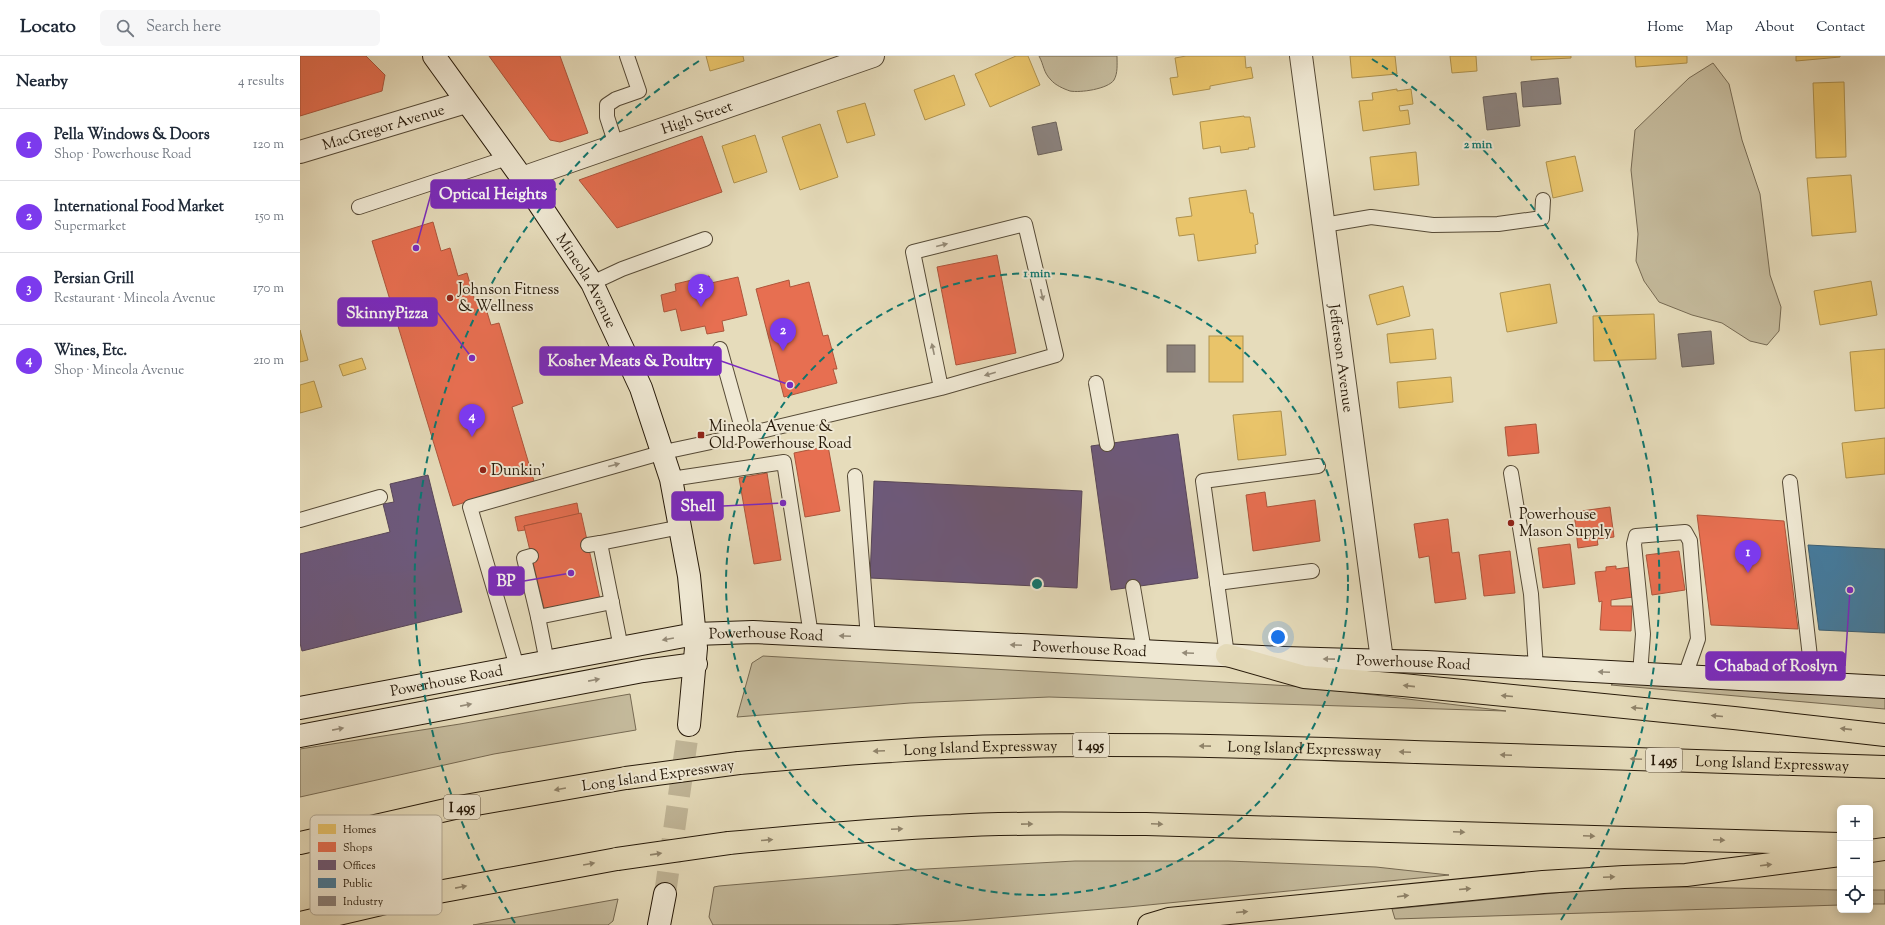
<!DOCTYPE html>
<meta charset="utf-8">
<style>
body{margin:0;font-family:"Sorts Mill Goudy",serif;background:#f6f6f7;color:#1f2937}
.controls{position:absolute;right:12px;bottom:12px;display:grid;overflow:hidden;border-radius:6px;box-shadow:0 2px 10px #0003}
.controls button{width:36px;height:36px;display:grid;place-items:center;padding:0;border:0;border-bottom:1px solid #e0e1e3;background:#fff;color:#1f2937;font:20px sans-serif}
.you{position:absolute;left:978px;top:581px;width:14px;height:14px;margin:-10px;border:3px solid #fff;border-radius:50%;background:#1a73e8;box-shadow:0 0 0 6px #1a73e833}
.badge{display:grid;place-items:center;width:26px;height:26px;border-radius:50%;background:#7c3aed;color:#fff;font-size:13px;font-weight:700}
.pin{position:absolute;translate:-50% -33px;filter:drop-shadow(0 1px 2px #0008)}
.pin::after{content:'';position:absolute;top:21px;width:14px;height:12px;background:inherit;clip-path:polygon(0 0,100% 0,50% 100%)}
.list{margin:0;padding:0;list-style:none}
h2{display:flex;justify-content:space-between;align-items:center;height:52px;margin:0;padding:0 16px;font-size:17px}
h2 small{font-size:13px;font-weight:400;color:#747a83}
.list li{display:grid;grid-template-columns:26px 1fr auto;gap:12px;align-items:center;box-sizing:border-box;height:72px;padding:0 16px;border-top:1px solid #e0e1e3}
.list b{display:block;font-size:15px;white-space:nowrap}
.list p{margin:0;font-size:13px;white-space:nowrap;color:#747a83}
.list em{font-size:13px;font-style:normal;color:#747a83}
.icon{flex:none;width:22px;height:22px;fill:none;stroke:currentColor;stroke-width:2;stroke-linecap:round;stroke-linejoin:round}
.map{position:relative;flex:none;width:1585px;height:869px;overflow:hidden}
header{display:flex;align-items:center;gap:24px;box-sizing:border-box;height:56px;padding:0 20px;background:#fff;border-bottom:1px solid #e0e1e3}
header strong{font-size:19px}
nav{display:flex;gap:22px;margin-inline-start:auto;font-size:14px}
.search{width:280px;height:36px;background:#f6f6f7;display:flex;align-items:center;gap:10px;box-sizing:border-box;padding:0 14px;border-radius:6px;color:#747a83;font-size:15px}
main{display:flex}
aside{flex:1;background:#fff}
.map>svg:first-child{display:block}
.green{fill:#c5bb9d;stroke:#766a53}
.homes{fill:#e9c46a;stroke:#ae914d}
.shops{fill:#e76f51;stroke:#ad553b}
.offices{fill:#6d597a;stroke:#584658}
.public{fill:#457b9d;stroke:#3c5e71}
.industry{fill:#8a817c;stroke:#6c625a}
.lines{fill:none;stroke-linecap:round;stroke-linejoin:round}
.secondary-tunnel{stroke:#c0b597;stroke-width:22;stroke-dasharray:22 11;stroke-linecap:butt}
.lane-casing{stroke:#564a36;stroke-width:16}
.street-casing{stroke:#564a36;stroke-width:24}
.secondary-casing{stroke:#261909;stroke-width:24}
.highway-casing{stroke:#261909;stroke-width:24}
.lane{stroke:#efe8d3;stroke-width:14}
.street{stroke:#efe8d3;stroke-width:22}
.secondary{stroke:#efe8d3;stroke-width:22}
.highway{stroke:#e6dcbb;stroke-width:22}
.highway-bridge-casing{stroke:#261909;stroke-width:24;stroke-linecap:butt}
.highway-bridge{stroke:#e6dcbb;stroke-width:22}
.oneway{fill:#958b78}
.oneway2{fill:#90846b}
.ring{fill:none;stroke:#0f766e;stroke-width:2;stroke-dasharray:7 5}
.poi-dot{fill:#8f2418;stroke:#efe8d3;stroke-width:1.5}
.labels{text-anchor:middle;stroke-width:4;stroke-linejoin:round;paint-order:stroke}
.shield{fill:#efe8d3;stroke:#625746;stroke-width:1}
.shield-label{font-size:14px;font-weight:bold;fill:#261909}
.street-label{font-size:15px;fill:#261909;stroke:#efe8d3}
.poi-label{font-size:15px;fill:#261909;stroke:#efe8d3;text-anchor:start}
.key{fill:#efe8d3;stroke:#b3aa96;stroke-width:1}
.key-label{font-size:11px;fill:#261909}
.centre{fill:#0f766e;stroke:#efe8d3;stroke-width:2}
.ring-label{font-size:12px;text-anchor:middle;font-weight:bold;fill:#0f766e;stroke:#efe8d3;stroke-width:4;stroke-linejoin:round;paint-order:stroke}
.leader{fill:none;stroke:#7b2cbf;stroke-width:1.5}
.callout-dot{fill:#7b2cbf;stroke:#efe8d3;stroke-width:1.5}
.callout{fill:#7b2cbf;stroke:#7b2cbf;stroke-width:1.5}
.callout-label{font-size:16px;text-anchor:middle;font-weight:bold;fill:#fff}
</style>
<header>
<strong>Locato</strong>
<div class="search"><svg class="icon" aria-label="search" viewBox="0 0 24 24"><circle cx="10" cy="10" r="6"/><path d="M15 15l6 6"/></svg>Search here</div>
<nav><a>Home</a><a>Map</a><a>About</a><a>Contact</a></nav>
</header>
<main>
<aside>
<h2>Nearby<small>4 results</small></h2>
<ul class="list">
<li><span class="badge">1</span><div><b>Pella Windows &amp; Doors</b><p>Shop · Powerhouse Road</p></div><em>120 m</em></li>
<li><span class="badge">2</span><div><b>International Food Market</b><p>Supermarket</p></div><em>150 m</em></li>
<li><span class="badge">3</span><div><b>Persian Grill</b><p>Restaurant · Mineola Avenue</p></div><em>170 m</em></li>
<li><span class="badge">4</span><div><b>Wines, Etc.</b><p>Shop · Mineola Avenue</p></div><em>210 m</em></li>
</ul>
</aside>
<div class="map">
<svg width="1585" height="869" viewBox="0 0 1585 869">
<rect width="100%" height="100%" fill="#e6dcbb"/>
<filter id="stains"><feTurbulence type="fractalNoise" baseFrequency=".005" numOctaves="4"/><feColorMatrix values="0 0 0 0 .2 0 0 0 0 .09 0 0 0 0 .02 0 0 0 .5 -.17"/></filter>
<radialGradient id="worn" r=".72"><stop offset=".6" stop-color="#630" stop-opacity="0"/><stop offset="1" stop-color="#630" stop-opacity=".3"/></radialGradient>
<g class="green">
<path d="M739 0H817C817 8 818 17 814 24 808 33 780 37 770 35 764 33 755 29 751 24 743 16 744 9 739 0Z"/>
<polygon points="1413,7 1429,28 1442,84 1460,138 1470,219 1481,251 1479,275 1467,289 1450,285 1422,267 1392,259 1359,246 1344,225 1336,205 1338,178 1331,114 1335,74 1389,22"/>
<polygon points="463,600 1009,631 1206,655 749,641 610,647 437,661 452,607"/>
<polygon points="1316,626 1585,642 1585,653 1311,629"/>
<polygon points="330,638 336,674 194,698 0,741 0,693 160,668"/>
<polygon points="775,805 928,805 1076,811 1149,819 828,851 659,865 588,869 413,869 409,861 414,831 419,830 607,814"/>
<polygon points="1326,830 1540,834 1540,849 1095,863 1092,853"/>
<rect x="1570" y="834" width="15" height="14"/>
<polygon points="318,843 313,865 308,869 173,869"/>
</g>
<g class="homes">
<polygon points="406,0 443,0 444,5 410,15"/>
<polygon points="716,0 728,0 740,29 690,51 675,18"/>
<polygon points="886,0 945,0 946,12 951,11 953,22 910,30 910,33 873,39 870,22 878,21 875,2"/>
<polygon points="1050,0 1095,0 1097,18 1052,22"/>
<polygon points="1150,0 1176,0 1177,15 1152,17"/>
<polygon points="1231,0 1271,0 1271,2 1231,4"/>
<polygon points="1335,0 1387,0 1387,7 1336,11"/>
<polygon points="1496,0 1540,0 1540,1 1496,5"/>
<polygon points="654,19 665,49 625,64 614,34"/>
<polygon points="1544,26 1546,101 1516,102 1513,27"/>
<polygon points="1097,33 1097,35 1111,33 1113,48 1099,50 1100,55 1108,54 1110,68 1063,75 1059,45 1073,44 1072,37"/>
<polygon points="565,47 575,79 547,87 537,55"/>
<polygon points="944,60 944,61 950,61 955,91 948,92 949,93 921,97 920,90 903,93 900,66"/>
<polygon points="520,68 538,121 500,134 482,81"/>
<polygon points="455,79 467,116 434,127 422,90"/>
<polygon points="1116,96 1119,129 1074,134 1070,101"/>
<polygon points="1275,100 1283,135 1253,142 1246,106"/>
<polygon points="1551,119 1556,176 1512,180 1507,122"/>
<polygon points="946,134 950,157 953,157 958,188 955,189 956,197 898,205 894,178 879,180 876,162 892,160 889,142"/>
<polygon points="1571,225 1577,259 1520,269 1514,235"/>
<polygon points="1250,228 1257,267 1207,276 1200,237"/>
<polygon points="1103,230 1110,260 1077,269 1069,239"/>
<polygon points="1354,258 1356,303 1294,305 1293,260"/>
<polygon points="1133,273 1136,303 1090,307 1087,278"/>
<polygon points="0,274 8,304 0,306"/>
<rect x="909" y="280" width="34" height="46"/>
<polygon points="1585,293 1585,352 1555,355 1550,296"/>
<polygon points="62,302 66,313 43,320 39,309"/>
<polygon points="1151,321 1153,346 1099,352 1097,326"/>
<polygon points="14,325 22,351 0,357 0,329"/>
<polygon points="981,355 986,399 938,404 933,359"/>
<polygon points="1585,382 1585,418 1546,422 1542,387"/>
</g>
<g class="shops">
<polygon points="0,0 66,0 85,19 82,35 0,60"/>
<polygon points="189,0 260,0 288,77 260,86 250,84"/>
<polygon points="402,80 422,136 317,172 279,124"/>
<polygon points="133,166 141,195 150,192 158,220 167,217 175,245 183,243 191,269 199,267 223,347 212,351 234,425 153,450 72,185"/>
<polygon points="697,199 716,297 656,309 637,211"/>
<polygon points="409,220 411,227 438,221 447,259 422,265 424,275 407,278 405,270 381,275 376,253 364,256 361,239 376,235 375,228"/>
<polygon points="489,224 490,231 509,226 523,280 528,279 537,313 533,313 537,327 484,341 456,233"/>
<polygon points="1236,368 1239,397 1208,400 1205,371"/>
<polygon points="528,390 540,455 505,461 494,397"/>
<polygon points="467,417 481,504 454,508 439,422"/>
<polygon points="965,436 967,451 1015,444 1020,485 953,495 946,439"/>
<polygon points="277,447 279,458 224,470 225,474 218,475 215,461"/>
<polygon points="1310,451 1314,481 1297,483 1298,489 1278,492 1274,456"/>
<polygon points="281,457 300,543 245,556 224,470"/>
<polygon points="1397,459 1484,465 1498,573 1411,569"/>
<polygon points="1148,463 1152,497 1159,496 1166,543 1135,547 1129,500 1119,502 1114,468"/>
<polygon points="1270,488 1275,528 1243,532 1238,492"/>
<polygon points="1210,495 1215,537 1184,540 1179,499"/>
<polygon points="1379,495 1385,534 1352,539 1346,499"/>
<polygon points="1316,510 1316,513 1330,511 1333,541 1311,544 1311,550 1332,550 1331,575 1300,574 1302,545 1299,546 1295,516 1306,515 1306,511"/>
</g>
<g class="offices">
<polygon points="878,378 898,522 811,534 791,390"/>
<polygon points="128,419 162,556 2,595 0,587 0,498 90,476 83,448 94,446 90,428"/>
<polygon points="574,425 782,435 777,532 570,522"/>
</g>
<polygon class="public" points="1508,489 1585,493 1585,577 1519,574"/>
<g class="industry">
<polygon points="1258,22 1261,48 1223,51 1221,26"/>
<polygon points="1216,37 1220,70 1187,74 1183,41"/>
<polygon points="756,66 762,94 738,99 732,71"/>
<polygon points="1411,275 1414,308 1382,311 1378,278"/>
<rect x="867" y="289" width="28" height="27"/>
</g>
<g class="lines">
<polyline class="secondary-tunnel" points="365,838 389,669"/>
<g class="lane-casing">
<g id="lane">
<polyline points="316,89 307,61 307,49 316,43 339,35 327,0"/>
<polyline points="59,151 207,102"/>
<polyline points="1024,169 1071,161 1133,169 1198,168 1242,162 1243,144"/>
<polyline points="292,227 322,213 405,183"/>
<polyline points="420,293 444,379"/>
<polyline points="796,327 807,388"/>
<polyline points="1211,417 1231,538 1236,612"/>
<polyline points="555,420 568,582"/>
<polyline points="371,423 484,406 511,579"/>
<polyline points="1490,426 1513,627"/>
<polyline points="0,464 80,441"/>
<polyline points="288,489 300,487"/>
<polyline points="231,500 224,502 238,561 312,546"/>
<polyline points="917,527 1012,515"/>
<polyline points="833,531 844,595"/>
<polyline points="238,561 247,606"/>
<polyline points="321,592 300,487 381,471"/>
<polyline points="927,599 903,425 1018,410"/>
<polyline points="217,611 170,451 364,396 444,379 641,332 756,299 725,168 613,196 641,332"/>
<polyline points="1340,618 1343,578 1334,488 1336,480 1385,476 1390,485 1398,583 1385,620"/>
</g>
</g>
<g class="street-casing">
<g id="street">
<path id="s1" d="M1001 0 1082 604"/>
<path id="s2" d="M0 96 166 46"/>
<path id="s3" d="M222 122 573 0"/>
</g>
</g>
<g class="secondary-casing">
<g id="secondary">
<path id="s4" d="M134 0 222 122 292 227 341 332 371 423 389 520 396 592 389 669"/>
<path id="s5" d="M0 652 395 578 453 576 984 602 1126 606 1585 631"/>
<polyline points="0,680 343,615 396,608"/>
<polyline points="359,869 365,838"/>
</g>
</g>
<g class="highway-casing">
<g id="highway">
<polyline points="927,599 1004,621 1103,629 1434,662 1585,679"/>
<path id="s6" d="M439 707C531 699 623 691 715 690 859 687 1003 692 1147 697 1293 702 1439 706 1585 711"/>
<polyline points="0,787 159,751 326,722"/>
<path d="M429 787C503 780 577 773 652 770 716 766 781 768 846 768L1540 788"/>
<polyline points="1570,795 1585,793"/>
<polyline points="0,867 111,841 317,803"/>
<polyline points="849,869 869,863 1243,826 1324,821 1386,819 1540,799"/>
</g>
</g>
<use href="#lane" class="lane"/>
<use href="#street" class="street"/>
<use href="#secondary" class="secondary"/>
<use href="#highway" class="highway"/>
<g class="highway-bridge-casing">
<g id="highway-bridge">
<polyline points="326,722 439,707"/>
<polyline points="317,803 429,787"/>
</g>
</g>
<use href="#highway-bridge" class="highway-bridge"/>
</g>
<defs><path id="oneway-solid" d="M-6-.8H1V-3.2L6.5 0L1 3.2V.8H-6Z"/></defs>
<g class="oneway">
<use href="#oneway-solid" transform="translate(642 189) rotate(-14)"/>
<use href="#oneway-solid" transform="translate(742 239) rotate(77)"/>
<use href="#oneway-solid" transform="translate(633 293) rotate(-102)"/>
<use href="#oneway-solid" transform="translate(690 318) rotate(164)"/>
<use href="#oneway-solid" transform="translate(314 409) rotate(-15)"/>
<use href="#oneway-solid" transform="translate(545 580) rotate(-177)"/>
<use href="#oneway-solid" transform="translate(368 583) rotate(170)"/>
<use href="#oneway-solid" transform="translate(716 589) rotate(-177)"/>
<use href="#oneway-solid" transform="translate(888 597) rotate(-177)"/>
<use href="#oneway-solid" transform="translate(1029 603) rotate(-179)"/>
<use href="#oneway-solid" transform="translate(1304 616) rotate(-177)"/>
<use href="#oneway-solid" transform="translate(294 624) rotate(-11)"/>
<use href="#oneway-solid" transform="translate(166 649) rotate(-11)"/>
<use href="#oneway-solid" transform="translate(38 673) rotate(-11)"/>
</g>
<g class="oneway2">
<use href="#oneway-solid" transform="translate(1109 630) rotate(-174)"/>
<use href="#oneway-solid" transform="translate(1207 640) rotate(-175)"/>
<use href="#oneway-solid" transform="translate(1337 652) rotate(-175)"/>
<use href="#oneway-solid" transform="translate(1417 660) rotate(-175)"/>
<use href="#oneway-solid" transform="translate(1546 673) rotate(-174)"/>
<use href="#oneway-solid" transform="translate(905 690) rotate(-179)"/>
<use href="#oneway-solid" transform="translate(579 695) rotate(177)"/>
<use href="#oneway-solid" transform="translate(1105 696) rotate(-178)"/>
<use href="#oneway-solid" transform="translate(1206 699) rotate(-178)"/>
<use href="#oneway-solid" transform="translate(1336 703) rotate(-178)"/>
<use href="#oneway-solid" transform="translate(260 733) rotate(170)"/>
<use href="#oneway-solid" transform="translate(727 768) rotate(-1)"/>
<use href="#oneway-solid" transform="translate(857 768) rotate(2)"/>
<use href="#oneway-solid" transform="translate(597 773) rotate(-3)"/>
<use href="#oneway-solid" transform="translate(1159 776) rotate(2)"/>
<use href="#oneway-solid" transform="translate(1289 780) rotate(2)"/>
<use href="#oneway-solid" transform="translate(467 784) rotate(-5)"/>
<use href="#oneway-solid" transform="translate(1419 784) rotate(2)"/>
<use href="#oneway-solid" transform="translate(356 798) rotate(-8)"/>
<use href="#oneway-solid" transform="translate(289 808) rotate(-10)"/>
<use href="#oneway-solid" transform="translate(1466 809) rotate(-7)"/>
<use href="#oneway-solid" transform="translate(1309 821) rotate(-3)"/>
<use href="#oneway-solid" transform="translate(161 831) rotate(-11)"/>
<use href="#oneway-solid" transform="translate(1165 833) rotate(-5)"/>
<use href="#oneway-solid" transform="translate(1103 840) rotate(-7)"/>
<use href="#oneway-solid" transform="translate(942 856) rotate(-5)"/>
</g>
<g class="ring">
<circle cx="737" cy="528" r="311"/>
<path d="M215 867A623 623 0 0 1 402 3M1072 3A623 623 0 0 1 1259 867"/>
</g>
<g class="poi-dot">
<circle cx="150" cy="242" r="4"/>
<rect x="397" y="375" width="8" height="8" rx="2"/>
<circle cx="183" cy="414" r="4"/>
<circle cx="1211" cy="467" r="4"/>
</g>
<g class="labels">
<g class="shield">
<rect x="773" y="677" width="36" height="24" rx="3"/>
<rect x="1346" y="692" width="36" height="24" rx="3"/>
<rect x="144" y="739" width="36" height="24" rx="3"/>
</g>
<g class="shield-label">
<text x="791" y="694">I 495</text>
<text x="1364" y="709">I 495</text>
<text x="162" y="756">I 495</text>
</g>
<g class="street-label">
<text dy="5" stroke="none"><textPath href="#s3" startOffset="185">High Street</textPath></text>
<text dy="5" stroke="none"><textPath href="#s2" startOffset="87">MacGregor Avenue</textPath></text>
<text dy="5" stroke="none"><textPath href="#s4" startOffset="272">Mineola Avenue</textPath></text>
<text dy="5" stroke="none"><textPath href="#s1" startOffset="305">Jefferson Avenue</textPath></text>
<text dy="5" stroke="none"><textPath href="#s5" startOffset="473">Powerhouse Road</textPath></text>
<text dy="5" stroke="none"><textPath href="#s5" startOffset="797">Powerhouse Road</textPath></text>
<text dy="5" stroke="none"><textPath href="#s5" startOffset="1121">Powerhouse Road</textPath></text>
<text dy="5" stroke="none"><textPath href="#s5" startOffset="149">Powerhouse Road</textPath></text>
<text dy="5" stroke="none"><textPath href="#s6" startOffset="242">Long Island Expressway</textPath></text>
<text dy="5" stroke="none"><textPath href="#s6" startOffset="566">Long Island Expressway</textPath></text>
<text dy="5" stroke="none"><textPath href="#s6" startOffset="1034">Long Island Expressway</textPath></text>
<text transform="translate(358 719) rotate(-8)" y="5">Long Island Expressway</text>
</g>
<g class="poi-label">
<text x="158" y="238">Johnson Fitness<tspan x="158" dy="17">&amp; Wellness</tspan></text>
<text x="409" y="375">Mineola Avenue &amp;<tspan x="409" dy="17">Old Powerhouse Road</tspan></text>
<text x="191" y="419">Dunkin'</text>
<text x="1219" y="463">Powerhouse<tspan x="1219" dy="17">Mason Supply</tspan></text>
</g>
</g>
<rect x="10" y="759" width="132" height="100" rx="6" class="key"/>
<rect x="18" y="768" width="18" height="10" fill="#e9c46a"/>
<rect x="18" y="786" width="18" height="10" fill="#e76f51"/>
<rect x="18" y="804" width="18" height="10" fill="#6d597a"/>
<rect x="18" y="822" width="18" height="10" fill="#457b9d"/>
<rect x="18" y="840" width="18" height="10" fill="#8a817c"/>
<g class="key-label">
<text x="43" y="777">Homes</text>
<text x="43" y="795">Shops</text>
<text x="43" y="813">Offices</text>
<text x="43" y="831">Public</text>
<text x="43" y="849">Industry</text>
</g>
<circle cx="737" cy="528" r="6" class="centre"/>
<g class="ring-label">
<text x="1178" y="92">2 min</text>
<text x="737" y="221">1 min</text>
</g>
<path class="leader" d="M116 192L131 138M172 302L137 256M490 329L421 305M483 447L423 450M271 517L224 525M1550 534L1545 610"/>
<g class="callout-dot">
<circle cx="116" cy="192" r="4"/>
<circle cx="172" cy="302" r="4"/>
<circle cx="490" cy="329" r="4"/>
<circle cx="483" cy="447" r="4"/>
<circle cx="271" cy="517" r="4"/>
<circle cx="1550" cy="534" r="4"/>
</g>
<g class="callout">
<rect x="131" y="124" width="124" height="28" rx="4"/>
<rect x="38" y="242" width="99" height="28" rx="4"/>
<rect x="240" y="291" width="181" height="28" rx="4"/>
<rect x="372" y="436" width="51" height="28" rx="4"/>
<rect x="189" y="511" width="35" height="28" rx="4"/>
<rect x="1406" y="596" width="139" height="28" rx="4"/>
</g>
<g class="callout-label">
<text x="193" y="143">Optical Heights</text>
<text x="87" y="262">SkinnyPizza</text>
<text x="330" y="310">Kosher Meats &amp; Poultry</text>
<text x="398" y="455">Shell</text>
<text x="206" y="530">BP</text>
<text x="1476" y="615">Chabad of Roslyn</text>
</g>
<rect width="100%" height="100%" filter="url(#stains)"/>
<rect width="100%" height="100%" fill="url(#worn)"/>
</svg>
<div class="controls">
<button>+</button>
<button>−</button>
<button><svg class="icon" aria-label="locate" viewBox="0 0 24 24"><circle cx="12" cy="12" r="6"/><path d="M12 2v4M12 18v4M2 12h4M18 12h4"/></svg></button>
</div>
<div class="you"></div>
<div class="pin badge" style="left:1448px;top:517px">1</div>
<div class="pin badge" style="left:483px;top:295px">2</div>
<div class="pin badge" style="left:401px;top:251px">3</div>
<div class="pin badge" style="left:172px;top:381px">4</div>
</div>
</main>
